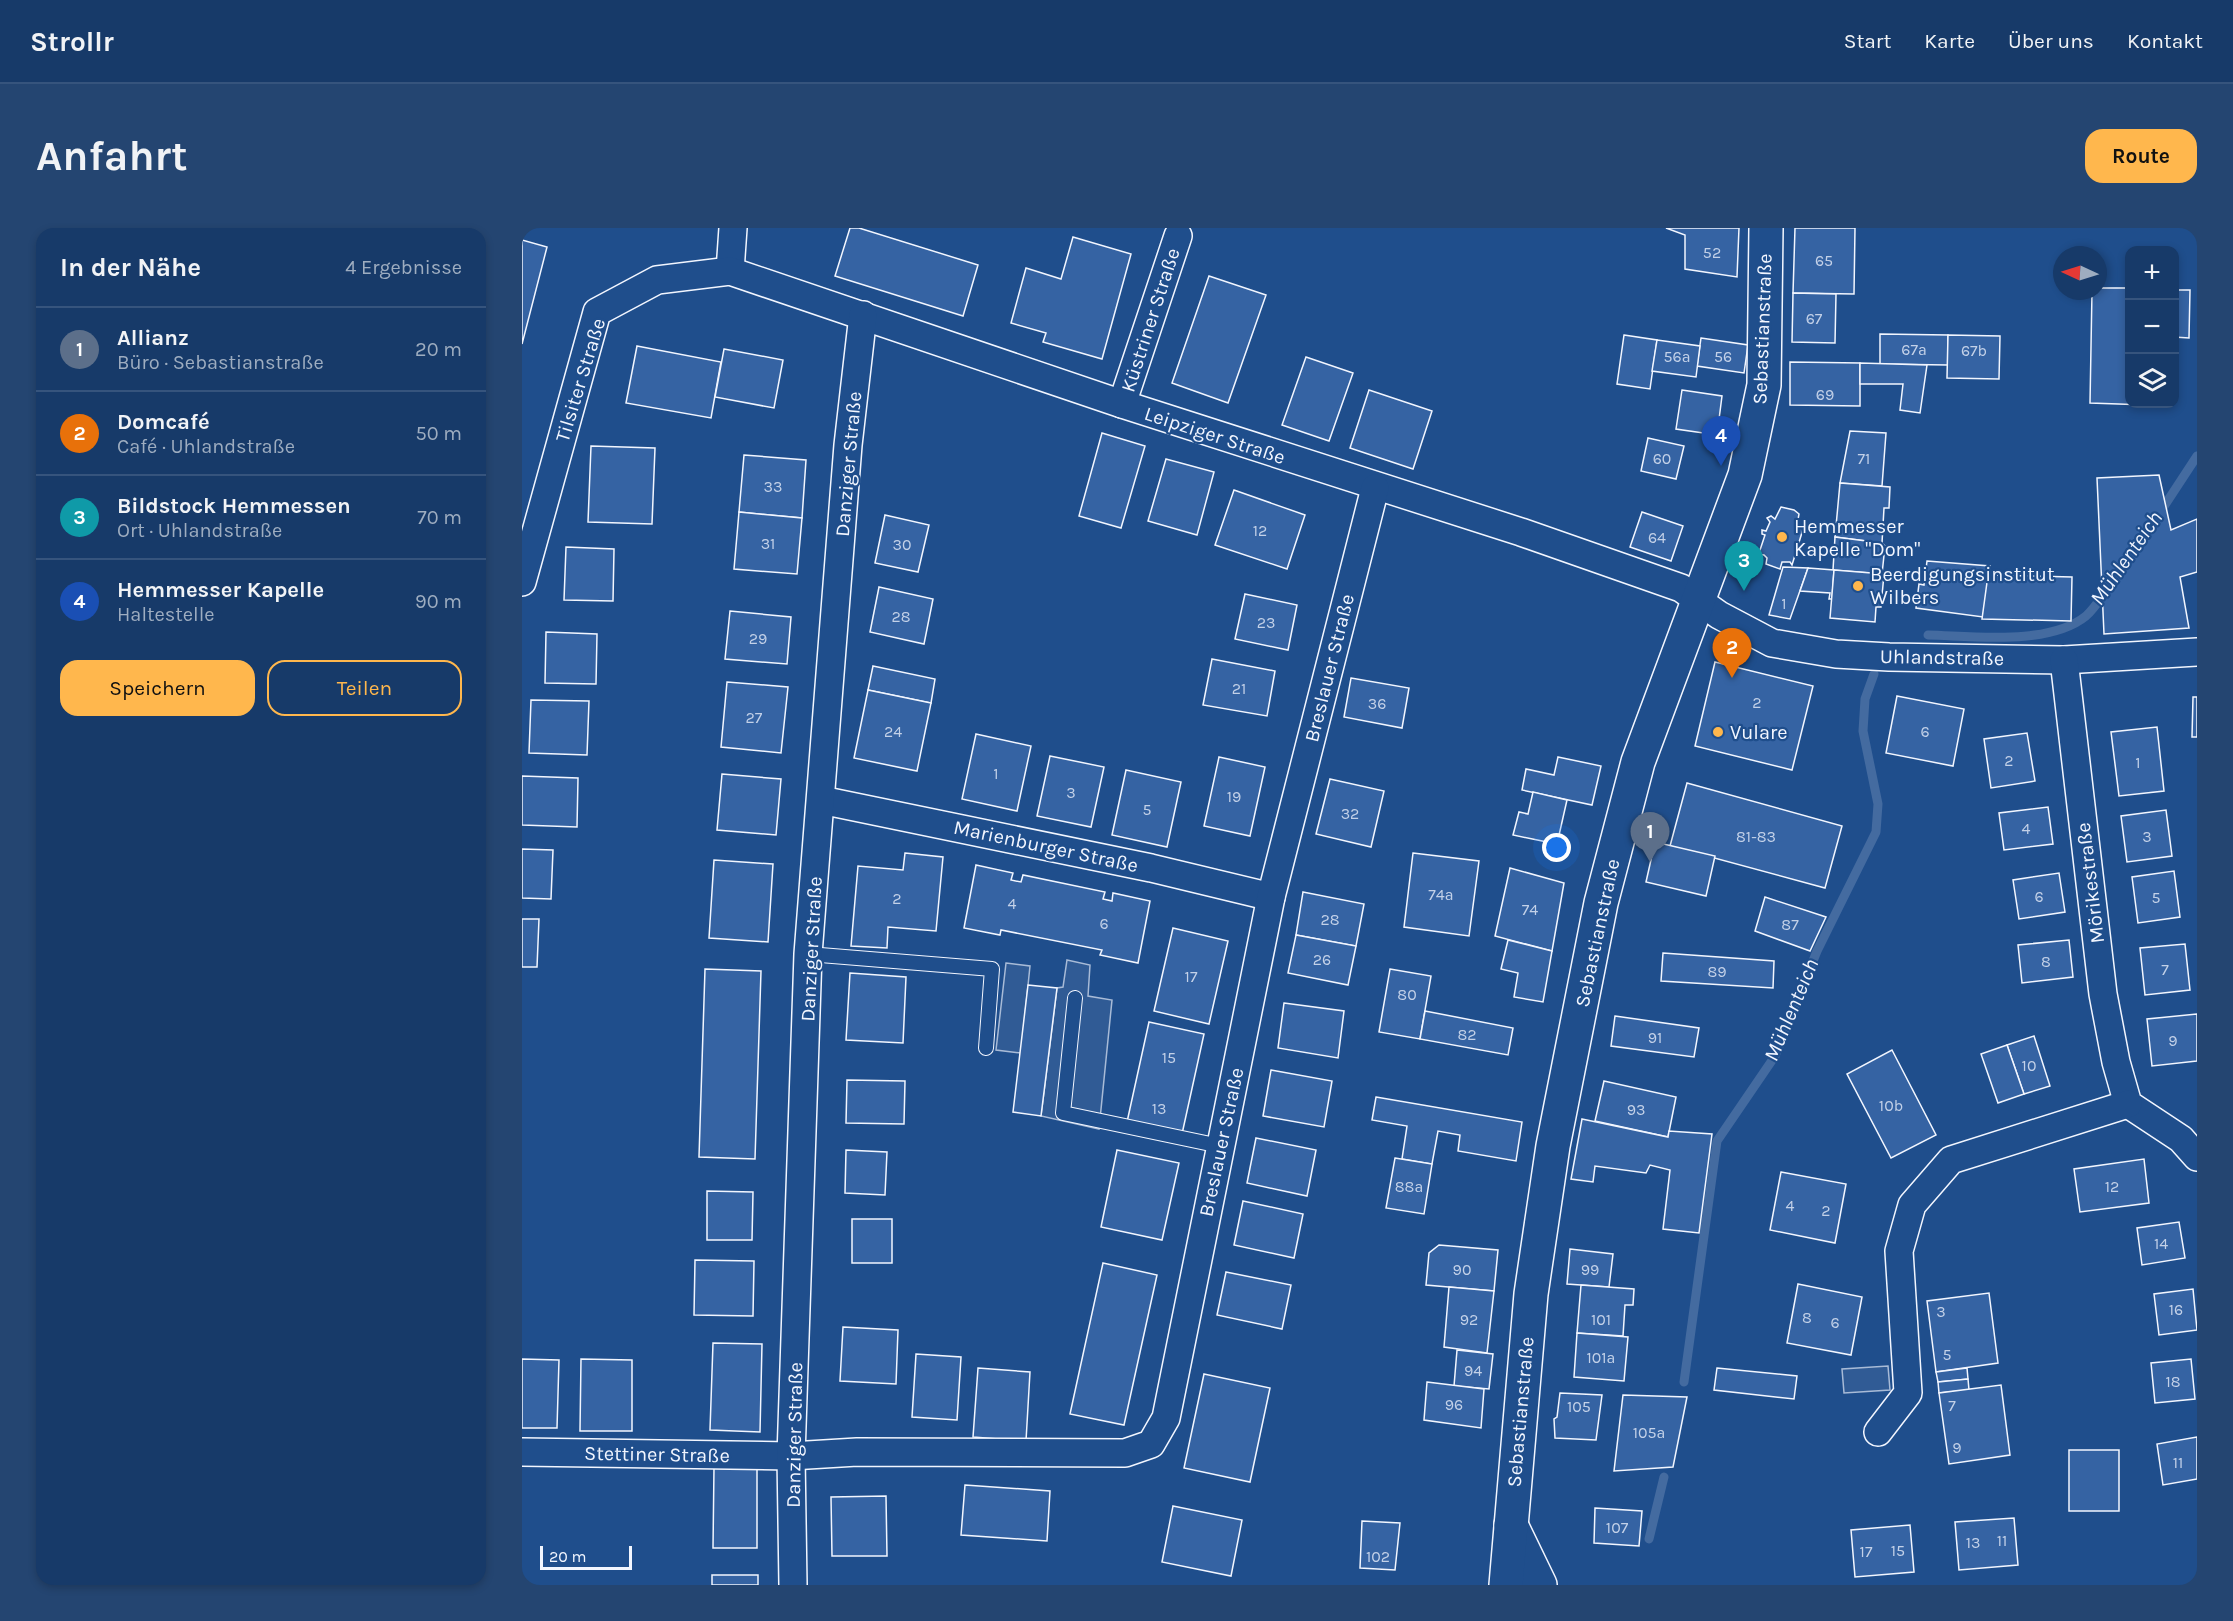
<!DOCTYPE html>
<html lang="de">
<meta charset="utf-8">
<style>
body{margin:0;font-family:Karla,sans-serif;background:#244571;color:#f1f3f6}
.controls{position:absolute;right:18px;top:18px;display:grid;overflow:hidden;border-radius:12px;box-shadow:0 3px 9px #0003}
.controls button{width:54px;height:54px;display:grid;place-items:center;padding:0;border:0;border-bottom:2px solid #36547d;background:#173a69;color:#f1f3f6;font:30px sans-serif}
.compass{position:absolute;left:1531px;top:18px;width:54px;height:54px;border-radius:50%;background:#173a69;box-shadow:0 3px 9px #0003;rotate:274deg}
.scale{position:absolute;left:18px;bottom:15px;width:92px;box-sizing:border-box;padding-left:6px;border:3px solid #f2f6ff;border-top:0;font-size:16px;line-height:21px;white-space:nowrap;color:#f2f6ff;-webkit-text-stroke:4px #1f4e8c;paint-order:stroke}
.you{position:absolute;left:1035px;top:620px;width:21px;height:21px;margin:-15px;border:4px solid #fff;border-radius:50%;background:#1a73e8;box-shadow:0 0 0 9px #1a73e833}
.badge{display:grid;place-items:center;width:39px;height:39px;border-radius:50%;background:#ffb74d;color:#fff;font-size:20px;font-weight:700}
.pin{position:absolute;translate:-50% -50px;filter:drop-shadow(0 2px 3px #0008)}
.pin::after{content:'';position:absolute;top:32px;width:21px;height:18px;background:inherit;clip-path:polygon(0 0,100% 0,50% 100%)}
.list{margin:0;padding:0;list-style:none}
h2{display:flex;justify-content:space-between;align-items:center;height:78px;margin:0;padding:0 24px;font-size:26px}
h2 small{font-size:20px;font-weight:400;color:#9eadc0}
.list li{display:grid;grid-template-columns:39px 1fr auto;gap:18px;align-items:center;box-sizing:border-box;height:84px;padding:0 24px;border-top:2px solid #36547d}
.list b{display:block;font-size:22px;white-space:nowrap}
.list p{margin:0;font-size:20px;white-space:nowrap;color:#9eadc0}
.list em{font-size:20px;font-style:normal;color:#9eadc0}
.actions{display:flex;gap:12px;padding:18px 24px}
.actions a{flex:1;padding:14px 0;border:2px solid #ffb74d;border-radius:18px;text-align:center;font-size:21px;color:#ffb74d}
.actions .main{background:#ffb74d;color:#111}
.icon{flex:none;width:33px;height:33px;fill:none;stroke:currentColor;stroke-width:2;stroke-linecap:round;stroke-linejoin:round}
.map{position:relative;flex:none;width:1675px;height:1357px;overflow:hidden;border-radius:18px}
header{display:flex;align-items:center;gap:36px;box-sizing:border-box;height:84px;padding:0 30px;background:#173a69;border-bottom:2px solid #36547d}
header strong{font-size:28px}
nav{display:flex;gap:33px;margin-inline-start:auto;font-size:21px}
.intro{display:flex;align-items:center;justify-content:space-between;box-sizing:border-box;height:144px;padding:0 36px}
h1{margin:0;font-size:42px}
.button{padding:15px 27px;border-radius:18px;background:#ffb74d;color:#111;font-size:21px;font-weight:700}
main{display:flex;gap:36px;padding:0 36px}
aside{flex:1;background:#173a69;border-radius:18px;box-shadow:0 3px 9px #0003}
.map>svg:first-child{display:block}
.built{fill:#305b95;stroke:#a8bbd7;stroke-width:1.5}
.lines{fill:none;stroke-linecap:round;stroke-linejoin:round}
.stream{stroke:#446ba0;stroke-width:9}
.building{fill:#3563a3;stroke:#f2f6ff;stroke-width:1.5}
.lane-casing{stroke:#f2f6ff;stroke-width:16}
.street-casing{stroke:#f2f6ff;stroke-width:30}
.secondary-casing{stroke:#f2f6ff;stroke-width:36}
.lane{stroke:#1f4e8c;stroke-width:14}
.street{stroke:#1f4e8c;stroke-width:27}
.secondary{stroke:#1f4e8c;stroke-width:33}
.poi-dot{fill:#ffb74d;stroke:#1f4e8c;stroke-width:2}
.labels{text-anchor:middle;stroke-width:4.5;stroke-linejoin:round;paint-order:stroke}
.number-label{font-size:16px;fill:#c3d1e8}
.street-label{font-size:20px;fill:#f2f6ff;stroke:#1f4e8c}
.poi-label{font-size:20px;fill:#f2f6ff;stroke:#1f4e8c;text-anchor:start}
.water-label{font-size:21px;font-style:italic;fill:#f2f6ff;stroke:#1f4e8c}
</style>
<header>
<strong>Strollr</strong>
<nav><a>Start</a><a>Karte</a><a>Über uns</a><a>Kontakt</a></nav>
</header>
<div class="intro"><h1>Anfahrt</h1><a class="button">Route</a></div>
<main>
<aside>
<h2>In der Nähe<small>4 Ergebnisse</small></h2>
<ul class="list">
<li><span class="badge" style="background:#5c6f8a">1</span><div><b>Allianz</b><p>Büro · Sebastianstraße</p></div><em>20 m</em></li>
<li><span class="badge" style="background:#e8710a">2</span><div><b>Domcafé</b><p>Café · Uhlandstraße</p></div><em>50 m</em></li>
<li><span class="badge" style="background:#0f9aa8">3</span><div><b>Bildstock Hemmessen</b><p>Ort · Uhlandstraße</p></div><em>70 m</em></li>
<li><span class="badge" style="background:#1a4fb4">4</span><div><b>Hemmesser Kapelle</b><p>Haltestelle</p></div><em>90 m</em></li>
</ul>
<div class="actions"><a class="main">Speichern</a><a>Teilen</a></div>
</aside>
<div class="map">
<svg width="1675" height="1357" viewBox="0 0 1675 1357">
<rect width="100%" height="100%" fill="#1f4e8c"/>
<g class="built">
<polygon points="545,732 568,737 566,768 590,772 577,901 519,888 535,760 541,759"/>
<polygon points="484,735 508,738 499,825 474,822"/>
<polygon points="1366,1138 1368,1162 1322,1165 1320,1141"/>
</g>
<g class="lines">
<g class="stream">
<polyline points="1637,286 1675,228"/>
<path d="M1406 407C1451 408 1527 418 1564 388 1573 380 1580 368 1587 359"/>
<polyline points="1162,1154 1195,913 1253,828 1295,723 1354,604 1356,576 1341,503 1343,471 1352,446"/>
<polyline points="1127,1311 1142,1249"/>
</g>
</g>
<g class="building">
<polygon points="328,0 337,0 456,37 441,88 313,48"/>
<polygon points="1144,0 1217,0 1215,49 1163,41 1163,7"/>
<polygon points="1273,0 1333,0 1332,66 1271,65"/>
<polygon points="551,9 609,26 580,131 521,114 524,105 489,95 504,40 539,51"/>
<polygon points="0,12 25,19 0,116"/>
<polygon points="687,48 744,67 706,175 650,155"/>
<polygon points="1576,60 1608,60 1608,176 1625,177 1568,175 1570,63 1576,63"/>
<polygon points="1652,62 1668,62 1667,110 1652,109"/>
<polygon points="1271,65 1314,66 1313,115 1270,114"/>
<polygon points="1358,106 1426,107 1426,137 1358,136"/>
<polygon points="1102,107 1135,112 1128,161 1095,156"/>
<polygon points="1426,107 1478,108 1477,151 1425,150"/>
<polygon points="1179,110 1226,117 1222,145 1175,138"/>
<polygon points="1135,112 1178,118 1174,149 1130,143"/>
<polygon points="115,118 199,134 189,190 104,175"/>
<polygon points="202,121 261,132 252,180 193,169"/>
<polygon points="784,129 831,145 807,213 760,197"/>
<polygon points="1268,134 1338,135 1338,178 1268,177"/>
<polygon points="1338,135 1405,137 1398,185 1378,182 1381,156 1338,156"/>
<polygon points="847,162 910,183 891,241 828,220"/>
<polygon points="1160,162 1200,168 1195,207 1154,201"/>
<polygon points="1328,203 1364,205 1360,258 1318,255"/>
<polygon points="580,205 623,218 599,300 557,288"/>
<polygon points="1126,210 1162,218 1154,251 1119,243"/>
<polygon points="69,218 133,220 130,296 66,294"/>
<polygon points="222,227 284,232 280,290 217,284"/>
<polygon points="644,231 692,244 675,307 626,293"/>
<polygon points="1637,247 1649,302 1675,291 1675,344 1658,349 1667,400 1582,406 1575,250"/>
<polygon points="1318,255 1368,259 1367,280 1362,280 1360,315 1313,309"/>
<polygon points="712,262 783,287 765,341 693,317"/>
<polygon points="1259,279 1272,282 1277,286 1275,297 1282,298 1270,337 1268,334 1260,334 1258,341 1244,336 1245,330 1242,327 1233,326 1238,322 1243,307 1240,306 1240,302 1244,303 1248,294 1245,290 1249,288 1253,291"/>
<polygon points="217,284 280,290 275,346 212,341"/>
<polygon points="1120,284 1161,298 1149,333 1108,319"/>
<polygon points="363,287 407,297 396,344 353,335"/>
<polygon points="1313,309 1360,315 1363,318 1360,346 1311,342"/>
<polygon points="44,319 92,321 91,373 42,372"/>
<polygon points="1405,333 1468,338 1461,389 1394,380 1397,356 1402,357"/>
<polygon points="1261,339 1286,340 1268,391 1247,387"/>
<polygon points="1286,340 1312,342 1310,371 1307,371 1308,365 1278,363"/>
<polygon points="1312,342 1362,346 1359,379 1354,379 1353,394 1308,390"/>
<polygon points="1466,347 1550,349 1549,393 1460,391"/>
<polygon points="357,359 411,371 402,416 348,404"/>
<polygon points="723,366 775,377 766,422 713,411"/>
<polygon points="208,383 269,389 265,436 203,431"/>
<polygon points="24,404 75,406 74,456 23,455"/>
<polygon points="690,431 753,443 745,488 681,477"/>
<polygon points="1193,434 1291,458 1270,542 1173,518"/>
<polygon points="351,438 413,451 409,475 346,462"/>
<polygon points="829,450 887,460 880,500 822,489"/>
<polygon points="205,454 266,459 259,525 199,519"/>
<polygon points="346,462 409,475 395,543 332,530"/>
<polygon points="1375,468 1442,481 1431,538 1364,525"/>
<polygon points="1671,469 1675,469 1675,509 1670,509"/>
<polygon points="9,472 67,473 65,527 7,525"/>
<polygon points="1635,499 1642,563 1597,568 1589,504"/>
<polygon points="1505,505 1513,553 1469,560 1462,511"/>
<polygon points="454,506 509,518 495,583 440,571"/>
<polygon points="528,528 582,539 569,599 515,588"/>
<polygon points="697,529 743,539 728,608 682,598"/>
<polygon points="1036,529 1079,538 1070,577 1000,562 1004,541 1032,547"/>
<polygon points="604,542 659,554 645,619 590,607"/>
<polygon points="200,546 259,551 254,607 195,602"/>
<polygon points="0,548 56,550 55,599 0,597"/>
<polygon points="808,551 862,563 849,619 794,606"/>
<polygon points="1165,555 1320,598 1303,660 1148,618"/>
<polygon points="1011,564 1045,572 1035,616 991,607 997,584 1006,586"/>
<polygon points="1526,579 1531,616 1482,622 1477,585"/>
<polygon points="1644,582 1650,628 1605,634 1599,588"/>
<polygon points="1133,614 1193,628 1184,668 1124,654"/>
<polygon points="0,621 31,622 29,671 0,670"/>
<polygon points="383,625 421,629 414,703 366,699 365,720 329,718 336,638 381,642"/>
<polygon points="891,625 957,633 947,708 882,699"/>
<polygon points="192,632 251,636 246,714 187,710"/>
<polygon points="454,637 491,645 489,652 499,654 501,647 583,664 581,671 590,673 591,665 628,673 616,735 578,727 580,722 479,702 478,707 442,700"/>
<polygon points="988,640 1042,655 1030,723 973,708"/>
<polygon points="1652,643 1658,689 1616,695 1610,649"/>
<polygon points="1537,645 1543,684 1497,691 1491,652"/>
<polygon points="781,664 842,676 834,718 774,707"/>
<polygon points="1243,669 1304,689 1288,723 1233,703"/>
<polygon points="0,691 17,691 15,739 0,739"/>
<polygon points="651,700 706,713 687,796 632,783"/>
<polygon points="774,707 834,718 826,757 766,745"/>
<polygon points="986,712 1030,723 1021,774 992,769 996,745 979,741"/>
<polygon points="1547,712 1551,749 1500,755 1496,717"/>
<polygon points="1663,716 1668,762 1623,767 1618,720"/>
<polygon points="1141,725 1252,733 1251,760 1139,753"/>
<polygon points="183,741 239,743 233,931 177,929"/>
<polygon points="868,741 909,748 898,811 857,804"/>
<polygon points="328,745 384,749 381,815 324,812"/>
<polygon points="506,757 535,760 519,888 491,884"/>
<polygon points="762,775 822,783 816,830 756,820"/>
<polygon points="903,783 991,800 986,827 898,811"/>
<polygon points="1675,786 1675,833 1630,838 1625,791"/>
<polygon points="1093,788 1177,800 1172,829 1089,818"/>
<polygon points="627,794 682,806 660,906 605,894"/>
<polygon points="1512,808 1528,858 1502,866 1485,817"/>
<polygon points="1485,817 1502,866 1476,875 1459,826"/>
<polygon points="1370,822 1414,907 1369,930 1325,846"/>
<polygon points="749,842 810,853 802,899 741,888"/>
<polygon points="325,852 383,853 382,896 324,895"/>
<polygon points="1082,853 1154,869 1146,909 1073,893"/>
<polygon points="854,869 1000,894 994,933 936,923 938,907 916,903 910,936 880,931 885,898 850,892"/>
<polygon points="1060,891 1146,909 1147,903 1190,906 1177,1005 1141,1001 1148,942 1128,937 1124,945 1073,938 1071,954 1049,951"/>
<polygon points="734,910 794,922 785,968 725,955"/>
<polygon points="324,922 365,924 363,967 323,965"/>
<polygon points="595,922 657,935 640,1012 579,999"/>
<polygon points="873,930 910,936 902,986 864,980"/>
<polygon points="1622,931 1627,975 1558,984 1552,941"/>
<polygon points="1259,944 1324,956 1313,1015 1248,1002"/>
<polygon points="185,963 231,964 230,1012 185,1012"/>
<polygon points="721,973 781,986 772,1030 712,1017"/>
<rect x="330" y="991" width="40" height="44"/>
<polygon points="1657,994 1663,1030 1620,1037 1615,1000"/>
<polygon points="917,1017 976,1022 972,1063 904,1057 907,1025"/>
<polygon points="1048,1021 1091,1026 1087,1059 1045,1056"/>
<polygon points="173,1032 232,1033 231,1088 172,1087"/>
<polygon points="581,1035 635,1047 602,1197 548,1186"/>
<polygon points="704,1044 769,1057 760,1101 695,1087"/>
<polygon points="1276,1056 1340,1069 1329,1127 1265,1115"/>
<polygon points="1059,1057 1112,1061 1111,1077 1103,1077 1101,1108 1055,1105"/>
<polygon points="927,1059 972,1063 965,1125 922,1119"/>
<polygon points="1671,1061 1675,1102 1637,1107 1632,1066"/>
<polygon points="1467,1065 1476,1135 1414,1144 1405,1073"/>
<polygon points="321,1099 376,1102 374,1156 318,1153"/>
<polygon points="1055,1105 1106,1109 1102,1153 1052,1149"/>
<polygon points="191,1115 240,1116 238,1204 188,1202"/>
<polygon points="935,1122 971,1126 967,1161 932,1158"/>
<polygon points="394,1126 439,1129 435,1192 390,1189"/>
<polygon points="0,1131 37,1132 35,1200 0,1200"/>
<polygon points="59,1131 110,1132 110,1203 58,1203"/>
<polygon points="1669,1131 1673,1171 1633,1175 1629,1135"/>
<polygon points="456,1140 508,1144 504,1213 451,1209"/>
<polygon points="1195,1140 1275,1148 1272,1171 1192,1162"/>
<polygon points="1445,1140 1446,1151 1416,1154 1414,1144"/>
<polygon points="682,1146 748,1160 728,1254 662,1240"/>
<polygon points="1446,1151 1447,1162 1417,1165 1416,1154"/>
<polygon points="905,1154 962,1161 959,1200 902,1192"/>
<polygon points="1479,1157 1488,1227 1427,1236 1417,1165"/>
<polygon points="1038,1165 1080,1167 1074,1212 1033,1210 1032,1191 1035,1189"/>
<polygon points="1101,1167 1165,1169 1151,1239 1092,1243"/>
<polygon points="1675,1209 1675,1251 1641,1257 1635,1216"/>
<rect x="1547" y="1222" width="50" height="61"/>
<polygon points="192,1239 235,1240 235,1320 191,1320"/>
<polygon points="443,1257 528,1263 525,1313 439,1307"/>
<polygon points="364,1268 365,1328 310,1328 309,1269"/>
<polygon points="651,1278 720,1292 709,1348 640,1334"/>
<polygon points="1073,1280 1120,1283 1117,1318 1072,1315"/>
<polygon points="1492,1290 1496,1337 1437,1342 1433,1294"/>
<polygon points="840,1293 878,1295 873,1342 838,1340"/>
<polygon points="1388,1297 1392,1344 1333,1349 1329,1302"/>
<rect x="190" y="1347" width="46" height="10"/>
</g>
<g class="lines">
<g class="lane-casing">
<g id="lane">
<polyline points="286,726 470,741 464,820"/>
<polyline points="553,770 541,885 698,918"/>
</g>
</g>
<g class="street-casing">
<g id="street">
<polyline points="208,43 211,0"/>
<polyline points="600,176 656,8"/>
<polyline points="0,354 75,84 135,52 208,43 600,176 999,304 1159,360 1197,387 1250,415 1314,426 1367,429 1542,432 1675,424"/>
<polyline points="1542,432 1581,766 1594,834 1606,876 1659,911 1675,929"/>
<polyline points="299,572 629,640 749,669"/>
<polyline points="1356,1204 1386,1165 1377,1023 1390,977 1429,932 1606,876"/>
<polyline points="0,1224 269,1228 335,1224 603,1225 629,1216 644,1190 749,669 853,260"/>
<polyline points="271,1357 269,1228 286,726 326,217 341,87"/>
</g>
</g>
<g class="secondary-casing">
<g id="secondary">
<polyline points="989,1297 1018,1357"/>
<polyline points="984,1357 1009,1066 1031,918 1079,675 1116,534 1223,247 1242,157 1244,0"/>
</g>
</g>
<use href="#lane" class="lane"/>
<use href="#street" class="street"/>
<use href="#secondary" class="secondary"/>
</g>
<g class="poi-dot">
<circle cx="1260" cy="309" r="6"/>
<circle cx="1336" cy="358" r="6"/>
<circle cx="1196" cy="504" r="6"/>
</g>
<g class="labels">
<g class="number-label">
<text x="1190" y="30">52</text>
<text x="1302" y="38">65</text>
<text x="1292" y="96">67</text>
<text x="1392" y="127">67a</text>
<text x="1452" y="128">67b</text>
<text x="1155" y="134">56a</text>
<text x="1201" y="134">56</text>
<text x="1303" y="172">69</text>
<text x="1140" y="236">60</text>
<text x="1342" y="236">71</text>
<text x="251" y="264">33</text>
<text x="738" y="308">12</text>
<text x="1135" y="315">64</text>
<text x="246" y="321">31</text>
<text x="380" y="322">30</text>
<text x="1262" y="381">1</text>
<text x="379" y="394">28</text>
<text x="744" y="400">23</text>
<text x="236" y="416">29</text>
<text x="717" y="466">21</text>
<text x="1235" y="480">2</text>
<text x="855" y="481">36</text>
<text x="232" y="495">27</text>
<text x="371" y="509">24</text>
<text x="1403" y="509">6</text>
<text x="1487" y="538">2</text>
<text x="1616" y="540">1</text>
<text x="474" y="551">1</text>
<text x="549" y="570">3</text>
<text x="712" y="574">19</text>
<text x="625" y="587">5</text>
<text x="828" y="591">32</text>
<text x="1504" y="606">4</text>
<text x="1234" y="614">81-83</text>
<text x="1625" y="614">3</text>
<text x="919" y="672">74a</text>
<text x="1517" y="674">6</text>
<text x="1634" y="675">5</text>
<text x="375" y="676">2</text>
<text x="490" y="681">4</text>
<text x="1008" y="687">74</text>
<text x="808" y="697">28</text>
<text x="582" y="701">6</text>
<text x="1268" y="702">87</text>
<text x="800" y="737">26</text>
<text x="1524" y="739">8</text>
<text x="1643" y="747">7</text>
<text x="1195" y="749">89</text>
<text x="669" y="754">17</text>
<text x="885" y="772">80</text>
<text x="945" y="812">82</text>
<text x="1133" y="815">91</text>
<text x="1651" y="818">9</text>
<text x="647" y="835">15</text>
<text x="1507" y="843">10</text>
<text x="1369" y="883">10b</text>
<text x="637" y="886">13</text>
<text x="1114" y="887">93</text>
<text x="887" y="964">88a</text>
<text x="1590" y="964">12</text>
<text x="1268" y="983">4</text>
<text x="1304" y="988">2</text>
<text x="1639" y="1021">14</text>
<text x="940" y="1047">90</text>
<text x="1068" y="1047">99</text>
<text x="1654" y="1087">16</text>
<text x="1419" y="1089">3</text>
<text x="1285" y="1095">8</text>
<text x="947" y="1097">92</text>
<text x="1079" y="1097">101</text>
<text x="1313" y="1100">6</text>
<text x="1425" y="1132">5</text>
<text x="1079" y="1135">101a</text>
<text x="951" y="1148">94</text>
<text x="1651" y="1159">18</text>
<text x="932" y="1182">96</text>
<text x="1430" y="1183">7</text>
<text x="1057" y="1184">105</text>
<text x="1127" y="1210">105a</text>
<text x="1435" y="1225">9</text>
<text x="1656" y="1240">11</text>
<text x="1095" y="1305">107</text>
<text x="1480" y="1318">11</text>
<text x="1451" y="1320">13</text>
<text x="1376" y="1328">15</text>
<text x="1344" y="1329">17</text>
<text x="856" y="1334">102</text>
</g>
<g class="street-label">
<text transform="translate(628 92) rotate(-72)" y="7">Küstriner Straße</text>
<text transform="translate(1240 101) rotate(-88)" y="7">Sebastianstraße</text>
<text transform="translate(58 152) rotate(-73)" y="7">Tilsiter Straße</text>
<text transform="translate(693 207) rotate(18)" y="7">Leipziger Straße</text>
<text transform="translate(326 236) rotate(-85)" y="7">Danziger Straße</text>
<text transform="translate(1420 429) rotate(1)" y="7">Uhlandstraße</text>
<text transform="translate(807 440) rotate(-76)" y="7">Breslauer Straße</text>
<text transform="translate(524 618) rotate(12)" y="7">Marienburger Straße</text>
<text transform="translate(1568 655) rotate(-97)" y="7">Mörikestraße</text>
<text transform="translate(1075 705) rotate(-78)" y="7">Sebastianstraße</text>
<text transform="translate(289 721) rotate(-87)" y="7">Danziger Straße</text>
<text transform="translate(699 914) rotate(-78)" y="7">Breslauer Straße</text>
<text transform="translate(998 1184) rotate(-85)" y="7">Sebastianstraße</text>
<text transform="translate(272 1207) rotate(-89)" y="7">Danziger Straße</text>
<text transform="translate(135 1226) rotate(1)" y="7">Stettiner Straße</text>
</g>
<g class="poi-label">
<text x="1272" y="305">Hemmesser<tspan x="1272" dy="23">Kapelle "Dom"</tspan></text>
<text x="1348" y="353">Beerdigungsinstitut<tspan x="1348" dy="23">Wilbers</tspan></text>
<text x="1208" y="511">Vulare</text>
</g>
<g class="water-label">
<text transform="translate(1604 330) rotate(-55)" y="7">Mühlenteich</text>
<text transform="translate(1269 782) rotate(-67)" y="7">Mühlenteich</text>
</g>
</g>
</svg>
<div class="controls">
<button>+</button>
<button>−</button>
<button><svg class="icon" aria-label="layers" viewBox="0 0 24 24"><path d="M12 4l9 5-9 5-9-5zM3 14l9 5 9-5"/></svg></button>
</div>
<svg class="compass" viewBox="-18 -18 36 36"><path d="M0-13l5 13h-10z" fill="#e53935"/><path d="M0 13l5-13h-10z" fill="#9eadc0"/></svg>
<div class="scale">20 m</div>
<div class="you"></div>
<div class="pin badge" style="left:1128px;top:634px;background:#5c6f8a">1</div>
<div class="pin badge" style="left:1210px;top:450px;background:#e8710a">2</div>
<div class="pin badge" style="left:1222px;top:363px;background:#0f9aa8">3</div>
<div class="pin badge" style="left:1199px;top:238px;background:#1a4fb4">4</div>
</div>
</main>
